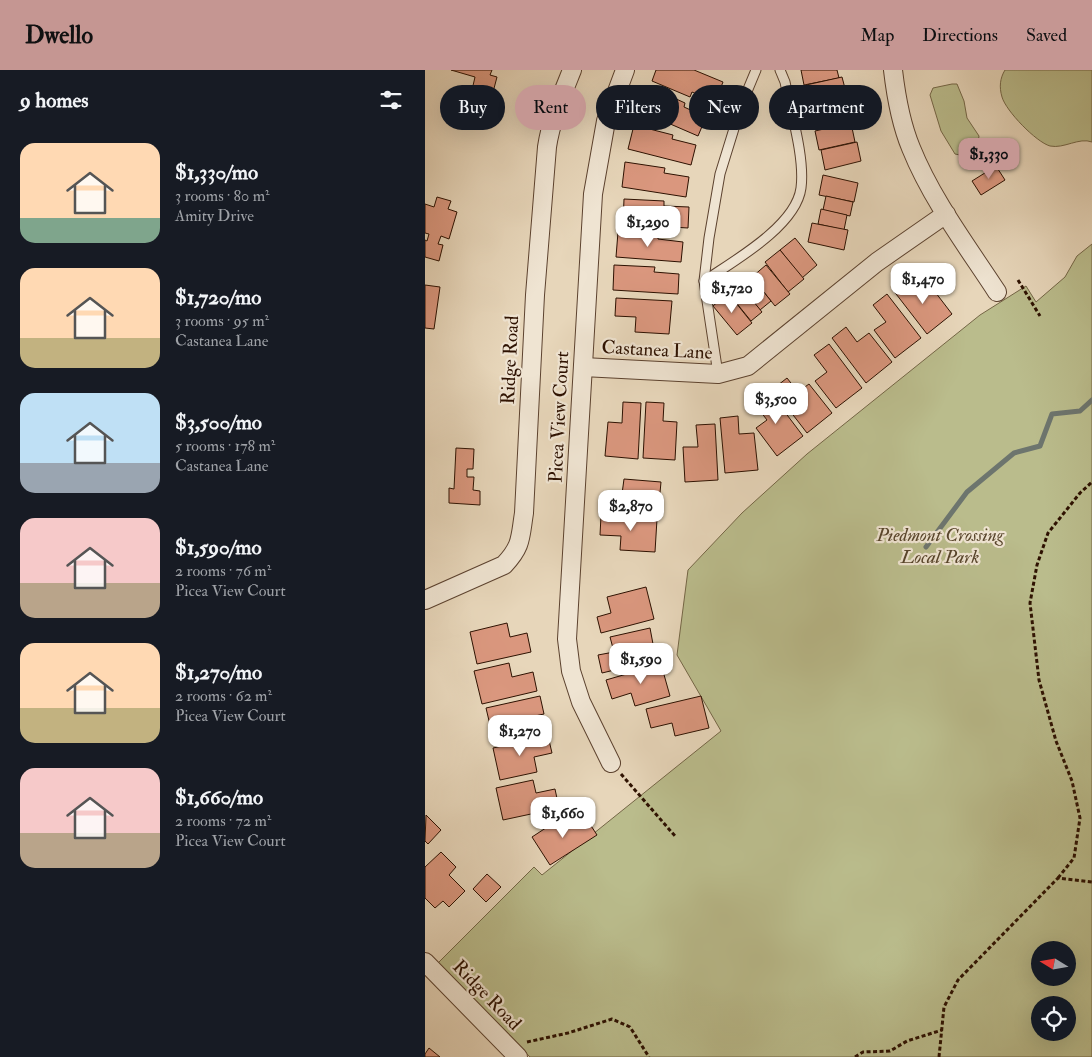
<!DOCTYPE html>
<meta charset="utf-8">
<style>
body{margin:0;font-family:"IM FELL Double Pica",serif;background:#242831;color:#f1f3f6;height:100vh;display:flex;flex-direction:column;font-size:19px;white-space:nowrap}
*{box-sizing:border-box;margin:0}
p{font-size:16px;color:#9ea1a6}
.icon{flex:none;width:28px;height:28px;fill:none;stroke:currentColor;stroke-width:2;stroke-linecap:round;stroke-linejoin:round}
.map{position:relative;flex:1;overflow:hidden}
.sheet{display:flex;flex-direction:column;background:#171b24;width:425px}
.sheet>*{flex:none}
.guide{position:absolute;left:15px;top:15px;width:475px;height:45px;display:flex;gap:10px}
.needle{width:32px;rotate:281deg}
.controls{position:absolute;left:606px;top:871px;display:grid;gap:10px}
.controls a{display:grid;place-items:center;width:45px;height:45px;border-radius:50%;background:#171b24;box-shadow:0 5px 20px #0002;font-size:25px}
.price{position:absolute;translate:-50% -42px;padding:0 11px;border-radius:10px;background:#fff;color:#222;font-size:16px;line-height:32px;filter:drop-shadow(0 1px 2px #0008)}
.price::after{content:'';position:absolute;left:50%;top:30px;width:15px;height:11px;margin-left:-8px;background:inherit;clip-path:polygon(0 0,100% 0,50% 100%)}
.price.current{background:#c59692;color:#111}
ul{padding:0;list-style:none}
li{display:flex;align-items:center;gap:15px;height:125px;padding:0 20px}
li span{display:grid;place-items:center;flex:none;width:140px;height:100px;border-radius:15px;color:#555}
li>.icon{margin-inline-start:auto}
span .icon{width:60px;height:60px;fill:#fffc;stroke-width:1}
li b{font-size:21px}
h2{display:flex;justify-content:space-between;align-items:center;height:60px;padding:0 20px;font-size:21px}
.pill{padding:0 18px;border-radius:22px;background:#171b24;box-shadow:0 5px 20px #0002;font-size:18px;line-height:45px}
.pill.current{background:#c59692;color:#111}
header{display:flex;align-items:center;gap:30px;box-sizing:border-box;height:70px;padding:0 25px;background:#c59692;color:#111}
header strong{font-size:24px}
nav{display:flex;gap:28px;margin-inline-start:auto;font-size:18px}
main{display:flex;flex:1;min-height:0}
.map>svg:first-child{display:block}
.green{fill:#babc8c;stroke:#746646;fill-rule:evenodd}
.lines{fill:none;stroke-linecap:round;stroke-linejoin:round}
.stream{stroke:#6d756e;stroke-width:5}
.building{fill:#da977e;stroke:#2d1101}
.service-casing{stroke:#5c422f;stroke-width:11}
.minor-casing{stroke:#5c422f;stroke-width:20}
.path{stroke:#2d1101;stroke-width:3;stroke-dasharray:4 2.5;stroke-linecap:butt}
.service{stroke:#efe4d2;stroke-width:9}
.minor{stroke:#efe4d2;stroke-width:18}
.labels{text-anchor:middle;dominant-baseline:central;stroke-width:4.5;stroke-linejoin:round;paint-order:stroke}
.street-label{font-size:19px;fill:#2d1101;stroke:#efe4d2}
.park-label{font-size:19px;font-style:italic;fill:#57442b;stroke:#efe4d2}
</style>
<header>
<strong>Dwello</strong>
<nav><a>Map</a><a>Directions</a><a>Saved</a></nav>
</header>
<main>
<section class="sheet">
<h2>9 homes<svg class="icon" aria-label="filters" viewBox="0 0 24 24"><path d="M4 7h16M4 17h16"/><circle cx="9" cy="7" r="2"/><circle cx="15" cy="17" r="2"/></svg></h2>
<ul>
<li><span style="background:linear-gradient(#ffd9b3 75%,#7fa58c 0)"><svg class="icon" aria-label="home" viewBox="0 0 24 24"><path d="M3 11l9-7 9 7M6 9v11h12V9"/></svg></span><div><b>$1,330/mo</b><p>3 rooms · 80 m²</p><p>Amity Drive</p></div></li>
<li><span style="background:linear-gradient(#ffd9b3 70%,#c2b280 0)"><svg class="icon" aria-label="home" viewBox="0 0 24 24"><path d="M3 11l9-7 9 7M6 9v11h12V9"/></svg></span><div><b>$1,720/mo</b><p>3 rooms · 95 m²</p><p>Castanea Lane</p></div></li>
<li><span style="background:linear-gradient(#bfe0f5 70%,#9aa5b1 0)"><svg class="icon" aria-label="home" viewBox="0 0 24 24"><path d="M3 11l9-7 9 7M6 9v11h12V9"/></svg></span><div><b>$3,500/mo</b><p>5 rooms · 178 m²</p><p>Castanea Lane</p></div></li>
<li><span style="background:linear-gradient(#f6c9c9 65%,#b9a48a 0)"><svg class="icon" aria-label="home" viewBox="0 0 24 24"><path d="M3 11l9-7 9 7M6 9v11h12V9"/></svg></span><div><b>$1,590/mo</b><p>2 rooms · 76 m²</p><p>Picea View Court</p></div></li>
<li><span style="background:linear-gradient(#ffd9b3 65%,#c2b280 0)"><svg class="icon" aria-label="home" viewBox="0 0 24 24"><path d="M3 11l9-7 9 7M6 9v11h12V9"/></svg></span><div><b>$1,270/mo</b><p>2 rooms · 62 m²</p><p>Picea View Court</p></div></li>
<li><span style="background:linear-gradient(#f6c9c9 65%,#b9a48a 0)"><svg class="icon" aria-label="home" viewBox="0 0 24 24"><path d="M3 11l9-7 9 7M6 9v11h12V9"/></svg></span><div><b>$1,660/mo</b><p>2 rooms · 72 m²</p><p>Picea View Court</p></div></li>
</ul>
</section>
<div class="map">
<svg width="667" height="987" viewBox="0 0 667 987">
<rect width="100%" height="100%" fill="#e7d6ba"/>
<filter id="stains"><feTurbulence type="fractalNoise" baseFrequency=".004" numOctaves="4"/><feColorMatrix values="0 0 0 0 .2 0 0 0 0 .09 0 0 0 0 .02 0 0 0 .5 -.17"/></filter>
<radialGradient id="worn" r=".72"><stop offset=".6" stop-color="#630" stop-opacity="0"/><stop offset="1" stop-color="#630" stop-opacity=".3"/></radialGradient>
<g class="green">
<path d="M580,0H667V72C654,67 639,79 625,76C611,72 581,41 577,27C574,17 575,8 580,0Z"/>
<path d="M527,14H532L539,31L542,48L554,66L553,73L535,85L530,84L516,61L505,25L508,18Z"/>
<path d="M667,174V987H105L13,893L109,797L117,805L296,661L252,585L263,500L317,443L382,384L555,245L601,216L611,232L640,207L652,186ZM615,880H642V908H615ZM615,935H642V962H615Z"/>
</g>
<g class="lines">
<path class="stream" d="M501,477L542,422L589,383L615,376L627,344L655,341L667,330"/>
</g>
<g class="building">
<path d="M26,0H67L65,5L72,7L67,26L47,20L50,7Z"/>
<path d="M231,0H269L298,12L290,32L267,22L265,27L227,11Z"/>
<path d="M376,0H412L414,8L379,15Z"/>
<path d="M417,7L422,26L385,34L381,15Z"/>
<path d="M223,16L260,33L259,37L281,47L273,66L213,40Z"/>
<path d="M415,27L418,41L391,47L388,33Z"/>
<path d="M421,40L424,53L396,60L393,46Z"/>
<path d="M426,53L430,72L394,80L390,61Z"/>
<path d="M209,55L248,65L247,69L271,75L266,95L203,79Z"/>
<path d="M432,72L436,91L400,100L396,80Z"/>
<path d="M200,92L240,98L239,103L264,107L261,127L197,117Z"/>
<path d="M571,96L580,110L556,125L547,111Z"/>
<path d="M398,105L433,113L429,132L394,125Z"/>
<path d="M401,126L428,132L425,146L398,140Z"/>
<path d="M12,127L26,131L23,139L32,142L24,169L16,166L13,174L18,175L14,191L0,187V170L2,171L4,164L0,163V134L9,137Z"/>
<path d="M199,129L239,131V136L264,137L263,158L198,154Z"/>
<path d="M396,139L422,145L419,160L393,154Z"/>
<path d="M387,153L423,160L419,180L383,172Z"/>
<path d="M193,162L233,165V169L258,172L256,192L191,187Z"/>
<path d="M370,168L392,195L377,208L355,180Z"/>
<path d="M355,180L379,209L363,222L340,192Z"/>
<path d="M189,195L230,197L229,202L254,204L253,224L188,220Z"/>
<path d="M341,195L365,224L350,236L327,207Z"/>
<path d="M482,209L493,223L504,214L527,244L502,264L468,220Z"/>
<path d="M329,210L346,231L335,240L318,219Z"/>
<path d="M0,215L15,217L9,259L0,258Z"/>
<path d="M320,221L337,242L326,251L309,230Z"/>
<path d="M303,223L327,253L312,265L288,236Z"/>
<path d="M462,224L496,268L470,288L449,260L461,252L448,235Z"/>
<path d="M191,228L247,231L244,264L210,262L211,247L190,246Z"/>
<path d="M421,257L432,272L444,263L467,292L441,313L407,268Z"/>
<path d="M404,274L437,318L411,338L390,311L402,302L389,285Z"/>
<path d="M362,308L373,322L384,314L407,343L382,363L348,319Z"/>
<path d="M344,321L378,366L352,386L331,358L342,350L329,333Z"/>
<path d="M198,332L216,333L213,389L180,386L183,352L197,353Z"/>
<path d="M221,332L239,333L238,351L252,352L250,390L218,388Z"/>
<path d="M313,346L314,364L329,363L333,400L300,403L295,348Z"/>
<path d="M290,354L293,410L260,412L258,377H273L271,355Z"/>
<path d="M31,378L49,379L48,399H42V407H49L48,420L55,421V435L24,433V418L29,419Z"/>
<path d="M199,409L236,412L233,444L178,440L179,422L197,424Z"/>
<path d="M176,446L232,449L230,482L195,480L196,466L175,465Z"/>
<path d="M221,517L229,549L176,563L172,547L186,543L182,527Z"/>
<path d="M82,553L85,567L102,563L106,582L52,594L45,562Z"/>
<path d="M225,558L231,590L177,603L173,585L189,582L185,567Z"/>
<path d="M84,593L87,607L108,602L112,621L57,634L49,601Z"/>
<path d="M236,594L245,626L210,636L206,623L187,629L181,610Z"/>
<path d="M115,626L119,644L101,648L104,664L69,672L61,638Z"/>
<path d="M276,626L284,658L250,666L247,653L226,658L221,639Z"/>
<path d="M123,666L127,683L109,687L112,702L75,710L68,678Z"/>
<path d="M108,710L111,723L130,719L134,738L78,750L71,718Z"/>
<path d="M1,745L16,760L3,774L0,771Z"/>
<path d="M136,748L143,759L161,748L172,765L125,795L107,767Z"/>
<path d="M16,782L31,797L24,805L40,821L24,837L18,831L10,838L0,828V797Z"/>
<path d="M62,804L76,817L61,832L48,819Z"/>
<path d="M4,978L15,987H0V984Z"/>
</g>
<g class="lines">
<defs>
<g id="service">
<path d="M279,211C309,191 371,156 376,118C380,88 366,42 360,12L355,0"/>
<path d="M293,304L279,211L284,168L295,104L316,36L331,0"/>
</g>
<g id="minor">
<path d="M468,0C471,26 476,54 486,78C507,130 542,176 572,222"/>
<path d="M158,297L293,304L323,296L452,192L521,144"/>
<path d="M0,530L79,495C97,476 95,468 99,443L110,225L122,77C126,50 137,25 147,0"/>
<path d="M186,693L156,632L146,601L142,569L168,124L181,51L200,0"/>
<path d="M0,892L93,987"/>
</g>
</defs>
<use href="#service" class="service-casing"/>
<use href="#minor" class="minor-casing"/>
<g class="path">
<path d="M593,210L615,246"/>
<path d="M196,704L250,766"/>
<path d="M633,808L649,788L655,748L647,711L631,671L614,610L605,533L612,495L623,463L655,423L667,412"/>
<path d="M102,972L143,963L187,949L205,957L224,987"/>
<path d="M430,987L438,982L465,981L482,971L517,960"/>
<path d="M514,987L519,937L533,910L633,808L667,812"/>
</g>
<use href="#service" class="service"/>
<use href="#minor" class="minor"/>
</g>
<g class="labels">
<g class="street-label">
<text transform="translate(232 280) rotate(3)">Castanea Lane</text>
<text transform="translate(85 290) rotate(-87)">Ridge Road</text>
<text transform="translate(134 347) rotate(-87)">Picea View Court</text>
<text transform="translate(62 925) rotate(46)">Ridge Road</text>
</g>
<g class="park-label">
<text x="515" y="465">Piedmont Crossing<tspan x="515" dy="22">Local Park</tspan></text>
</g>
</g>
<rect width="100%" height="100%" filter="url(#stains)"/>
<rect width="100%" height="100%" fill="url(#worn)"/>
</svg>
<div class="controls">
<a><svg class="needle" viewBox="-14 -14 28 28"><path d="M0-13l5 13h-10z" fill="#e53935"/><path d="M0 13l5-13h-10z" fill="#9ea1a6"/></svg></a>
<a><svg class="icon" aria-label="locate" viewBox="0 0 24 24"><circle cx="12" cy="12" r="6"/><path d="M12 2v4M12 18v4M2 12h4M18 12h4"/></svg></a>
</div>
<b class="price current" style="left:564px;top:110px">$1,330</b>
<b class="price" style="left:223px;top:178px">$1,290</b>
<b class="price" style="left:498px;top:235px">$1,470</b>
<b class="price" style="left:307px;top:244px">$1,720</b>
<b class="price" style="left:351px;top:355px">$3,500</b>
<b class="price" style="left:206px;top:462px">$2,870</b>
<b class="price" style="left:216px;top:615px">$1,590</b>
<b class="price" style="left:95px;top:687px">$1,270</b>
<b class="price" style="left:138px;top:769px">$1,660</b>
<div class="guide">
<a class="pill">Buy</a>
<a class="pill current">Rent</a>
<a class="pill">Filters</a>
<a class="pill">New</a>
<a class="pill">Apartment</a>
</div>
</div>
</main>
